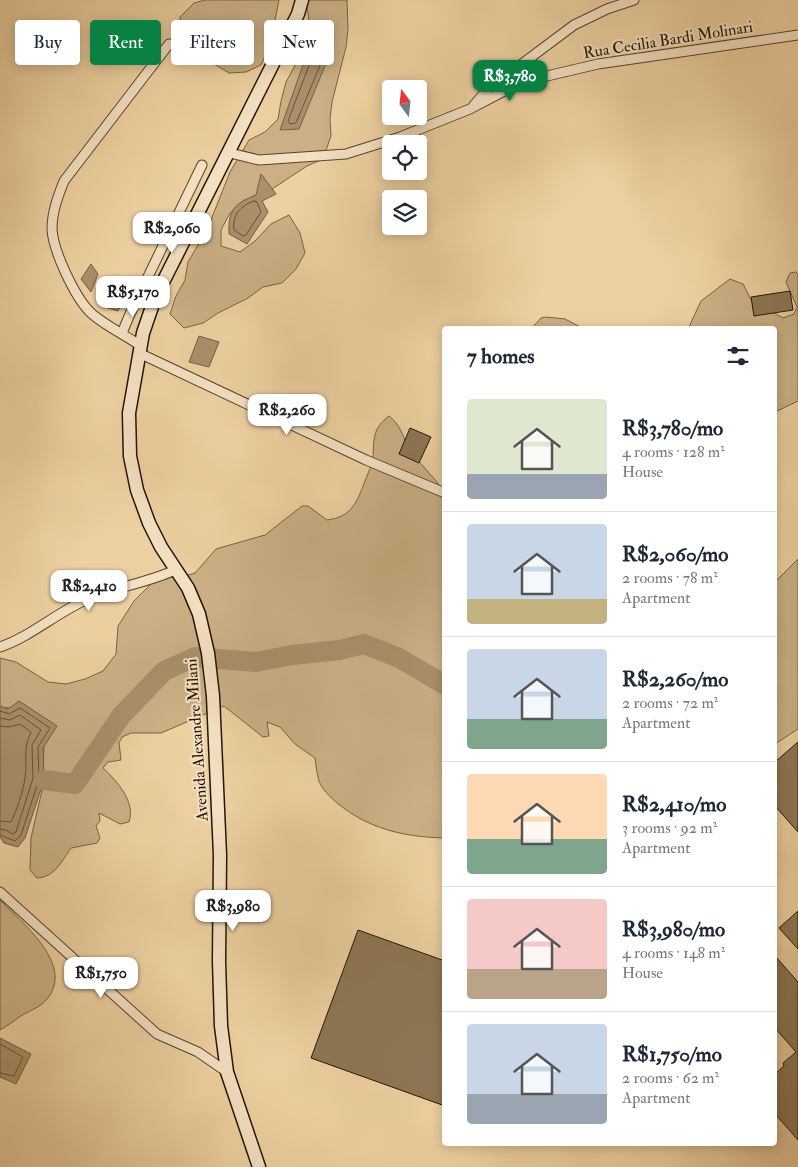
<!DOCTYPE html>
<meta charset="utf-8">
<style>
body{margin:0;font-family:"IM FELL Double Pica",serif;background:#f6f6f7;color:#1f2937;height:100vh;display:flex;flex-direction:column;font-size:19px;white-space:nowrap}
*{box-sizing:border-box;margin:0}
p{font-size:16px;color:#747a83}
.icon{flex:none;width:28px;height:28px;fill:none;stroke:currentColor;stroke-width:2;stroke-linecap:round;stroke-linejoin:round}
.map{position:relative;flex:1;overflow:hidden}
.panel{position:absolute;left:442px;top:326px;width:335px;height:820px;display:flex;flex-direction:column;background:#fff;border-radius:5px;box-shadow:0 2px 12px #0003}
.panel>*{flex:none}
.top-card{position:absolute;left:15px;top:20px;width:352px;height:45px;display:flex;gap:10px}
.needle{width:32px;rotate:345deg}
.buttons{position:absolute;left:382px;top:80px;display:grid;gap:10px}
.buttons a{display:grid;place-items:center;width:45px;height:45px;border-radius:5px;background:#fff;box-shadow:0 2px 12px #0003;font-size:25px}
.price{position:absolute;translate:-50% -42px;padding:0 11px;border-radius:10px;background:#fff;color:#222;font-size:16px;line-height:32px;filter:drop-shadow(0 1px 2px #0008)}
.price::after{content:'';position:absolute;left:50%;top:30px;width:15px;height:11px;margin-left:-8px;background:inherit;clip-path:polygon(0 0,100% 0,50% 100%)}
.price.current{background:#0b8043;color:#fff}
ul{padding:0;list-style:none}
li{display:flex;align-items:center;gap:15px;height:125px;padding:0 25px}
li+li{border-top:1px solid #e0e1e3}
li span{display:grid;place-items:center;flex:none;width:140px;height:100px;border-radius:5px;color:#555}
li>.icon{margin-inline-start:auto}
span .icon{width:60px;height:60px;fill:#fffc;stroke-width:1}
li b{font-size:21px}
h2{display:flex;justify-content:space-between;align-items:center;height:60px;padding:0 25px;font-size:21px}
.chip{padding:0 18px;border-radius:5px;background:#fff;box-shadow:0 2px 12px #0003;font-size:18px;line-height:45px}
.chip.current{background:#0b8043;color:#fff}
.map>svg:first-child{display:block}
.green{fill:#cbb086;stroke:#786244}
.water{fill:#a9906b;stroke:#745f41}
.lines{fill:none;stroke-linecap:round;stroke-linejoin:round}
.shore{stroke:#665237;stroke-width:1}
.river{stroke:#a9906b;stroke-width:20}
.building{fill:#8d7655;stroke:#241503}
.street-casing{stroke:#56442a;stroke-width:11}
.secondary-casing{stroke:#241503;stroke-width:15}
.street{stroke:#f3e0c2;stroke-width:9}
.secondary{stroke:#f3e0c2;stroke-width:12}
.labels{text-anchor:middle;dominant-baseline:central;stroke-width:4;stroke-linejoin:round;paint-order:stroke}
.street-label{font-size:16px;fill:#241503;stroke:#f3e0c2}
</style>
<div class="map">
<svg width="798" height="1167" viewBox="0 0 798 1167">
<rect width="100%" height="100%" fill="#edd0a1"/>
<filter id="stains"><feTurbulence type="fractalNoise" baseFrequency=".004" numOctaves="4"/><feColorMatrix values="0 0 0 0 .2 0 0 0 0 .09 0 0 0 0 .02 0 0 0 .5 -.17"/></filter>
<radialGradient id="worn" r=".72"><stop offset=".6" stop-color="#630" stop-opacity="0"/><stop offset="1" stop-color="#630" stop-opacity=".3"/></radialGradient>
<g class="green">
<path d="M205,0H279L270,45L261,65L246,72L229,73L209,61L201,46L181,34L180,17L194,3Z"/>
<path d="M306,0H347L348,29L346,47L332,102L330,119L331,136L323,159L307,166L263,195L244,200L230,213L221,230V246L240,252L255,241L271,224L289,215L300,233L305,253L296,269L282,283L263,287L248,298L218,313L203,323L184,328L170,314L176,296L185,280L188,262L207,230L230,172L249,140L265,132L278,119L281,101L286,82L305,47L310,28Z"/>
<path d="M796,272L798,274V401L775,412V329H688L701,301L730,279L743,284L756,309L771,311L783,318L794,314L797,307L786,282L790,273Z"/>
<path d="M546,317L565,319L584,329H531L541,318Z"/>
<path d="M389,416C400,424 402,435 408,446C418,464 435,476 445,494V838C404,837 368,829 336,802C330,797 322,789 319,781C317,774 316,766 315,758L295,744L280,727L267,722L269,736L263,737L224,706L161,733H131L122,737L119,743L121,760L108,762L103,768C117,781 136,802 129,822L120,824L99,813L100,821L96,826L100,838L97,843L71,848C61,862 55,877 37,878L30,870L31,838L43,786L44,737L9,708L0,707V658L16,662L48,682L66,684L85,679L103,671L116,654L118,626L134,601L153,582L167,576H185L195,573L216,549L265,535L302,506H308L327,520C352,517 357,502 365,481C368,473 372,465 373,458C374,439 372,429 389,416Z"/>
<path d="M798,559V729L775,744V582Z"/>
<path d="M0,900C21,922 71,961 50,995C43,1007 30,1010 19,1017C13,1022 7,1026 0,1030Z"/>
</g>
<g class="water">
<path d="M319,42L334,44L299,129L280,130L303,65Z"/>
<path d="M261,174L276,194L262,201L268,212L247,244L229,234C228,210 234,204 256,195Z"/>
<path d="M91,264L98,274L91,292L81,279Z"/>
<path d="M104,279L128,290L118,311L101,306L98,294Z"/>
<path d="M199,336L219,342L209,367L189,362Z"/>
<path d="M19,701L57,726L43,748L44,780L25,838L18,847L4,843L0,837V706L8,709Z"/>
<path d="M0,1038L31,1054L16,1084L0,1077Z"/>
</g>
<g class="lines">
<g class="shore">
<path d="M325,48L326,51L296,123L290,124L288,121L308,68L320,49Z"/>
<path d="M254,201L257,202L261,212L246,235L243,236L234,230C232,215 240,206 254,201Z"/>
<circle cx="112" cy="296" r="8"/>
<path d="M0,711L9,714L20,708L50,728L38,747L39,779L21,835L15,841L0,835"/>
<path d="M0,718L10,720L20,715L41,730L32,745L33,778L16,832L12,834L6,830L0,829"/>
<path d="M0,726L9,727L20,724L31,732C22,750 28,759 25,778C23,792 17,809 11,822L0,821"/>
<path d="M0,1044L23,1057L14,1076L0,1073"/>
</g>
<path class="river" d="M44,780L75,784L121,716L164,671L195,657L256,662L292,655L340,650L364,644L399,658L445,685"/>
</g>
<g class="building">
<path d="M790,291L793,310L754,316L751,297Z"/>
<path d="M410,428L431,437L419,463L399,454Z"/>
<path d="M798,742V832L775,806V762Z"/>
<path d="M798,911V949L779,928Z"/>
<path d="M358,930L445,961V1106L311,1058Z"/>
<path d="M775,956L798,982V1140L775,1114V1074L784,1066L783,1063L796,1052L775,1028Z"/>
</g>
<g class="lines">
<defs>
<g id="street">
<path d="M474,105L487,90L574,25L607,9L634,0"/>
<path d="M230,153L259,160L346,154L400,137L470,109L508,89L547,76L598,64L798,35"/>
<path d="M122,333L130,314L202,165"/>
<path d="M141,346C127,336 102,324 90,312C75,297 53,251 52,229C52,212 58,196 64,181L169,44"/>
<path d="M141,354L366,460L445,493"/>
<path d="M0,647C32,636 57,612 88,599C116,587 147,583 175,570"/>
<path d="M0,892L157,1034L198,1052L227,1072"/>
</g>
<path id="secondary" d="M259,1167L227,1072L221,1026L219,961L220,855L213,696L208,653L199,614L188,588L161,547L149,523L137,490L130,456L129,413L143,333L155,298L298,14L302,0"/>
</defs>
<use href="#street" class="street-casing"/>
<use href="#secondary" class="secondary-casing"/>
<use href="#street" class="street"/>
<use href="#secondary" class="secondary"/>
</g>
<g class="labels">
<g class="street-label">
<text transform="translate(668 40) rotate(-9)">Rua Cecilia Bardi Molinari</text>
<text transform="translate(197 740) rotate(-94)">Avenida Alexandre Milani</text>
</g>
</g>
<rect width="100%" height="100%" filter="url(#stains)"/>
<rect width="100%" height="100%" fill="url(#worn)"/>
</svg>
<div class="buttons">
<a><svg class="needle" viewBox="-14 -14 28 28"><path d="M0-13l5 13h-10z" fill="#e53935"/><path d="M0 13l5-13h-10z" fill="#747a83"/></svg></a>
<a><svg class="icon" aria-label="locate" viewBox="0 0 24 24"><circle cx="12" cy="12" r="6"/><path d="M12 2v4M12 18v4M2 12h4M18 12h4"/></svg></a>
<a><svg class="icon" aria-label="layers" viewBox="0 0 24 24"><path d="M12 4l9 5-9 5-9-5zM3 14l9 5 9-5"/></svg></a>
</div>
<b class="price current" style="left:510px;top:102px">R$3,780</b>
<b class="price" style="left:172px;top:254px">R$2,060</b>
<b class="price" style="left:133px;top:318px">R$5,170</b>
<b class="price" style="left:287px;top:436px">R$2,260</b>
<b class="price" style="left:89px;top:612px">R$2,410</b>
<b class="price" style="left:233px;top:932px">R$3,980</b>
<b class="price" style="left:101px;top:999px">R$1,750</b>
<div class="top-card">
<a class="chip">Buy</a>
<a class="chip current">Rent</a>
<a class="chip">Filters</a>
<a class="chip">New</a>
</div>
<section class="panel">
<h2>7 homes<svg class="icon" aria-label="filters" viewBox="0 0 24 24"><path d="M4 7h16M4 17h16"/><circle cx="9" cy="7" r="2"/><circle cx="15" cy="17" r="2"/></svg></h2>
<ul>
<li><span style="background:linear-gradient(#dfe7d0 75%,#9aa5b1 0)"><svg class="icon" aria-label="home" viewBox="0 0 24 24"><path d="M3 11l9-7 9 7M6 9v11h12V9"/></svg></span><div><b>R$3,780/mo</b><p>4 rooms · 128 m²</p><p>House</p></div></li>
<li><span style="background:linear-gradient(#c9d6e8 75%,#c2b280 0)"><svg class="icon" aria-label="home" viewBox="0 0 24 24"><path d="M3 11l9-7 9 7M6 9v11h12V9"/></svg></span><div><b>R$2,060/mo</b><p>2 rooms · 78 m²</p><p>Apartment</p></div></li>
<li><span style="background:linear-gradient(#c9d6e8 70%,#7fa58c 0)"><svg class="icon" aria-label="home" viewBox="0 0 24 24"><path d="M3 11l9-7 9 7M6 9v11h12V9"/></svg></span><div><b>R$2,260/mo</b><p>2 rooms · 72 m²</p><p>Apartment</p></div></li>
<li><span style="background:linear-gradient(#ffd9b3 65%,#7fa58c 0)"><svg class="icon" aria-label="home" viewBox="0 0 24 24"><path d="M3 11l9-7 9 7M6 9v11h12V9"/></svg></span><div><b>R$2,410/mo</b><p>3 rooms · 92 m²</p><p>Apartment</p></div></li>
<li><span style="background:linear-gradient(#f6c9c9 70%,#b9a48a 0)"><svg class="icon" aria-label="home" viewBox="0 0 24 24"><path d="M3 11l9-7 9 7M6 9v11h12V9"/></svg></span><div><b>R$3,980/mo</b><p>4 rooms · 148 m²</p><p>House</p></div></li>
<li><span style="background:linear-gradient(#c9d6e8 70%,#9aa5b1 0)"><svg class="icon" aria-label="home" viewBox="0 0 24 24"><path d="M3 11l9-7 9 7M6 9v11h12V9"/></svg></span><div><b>R$1,750/mo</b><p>2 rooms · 62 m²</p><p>Apartment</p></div></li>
</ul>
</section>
</div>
